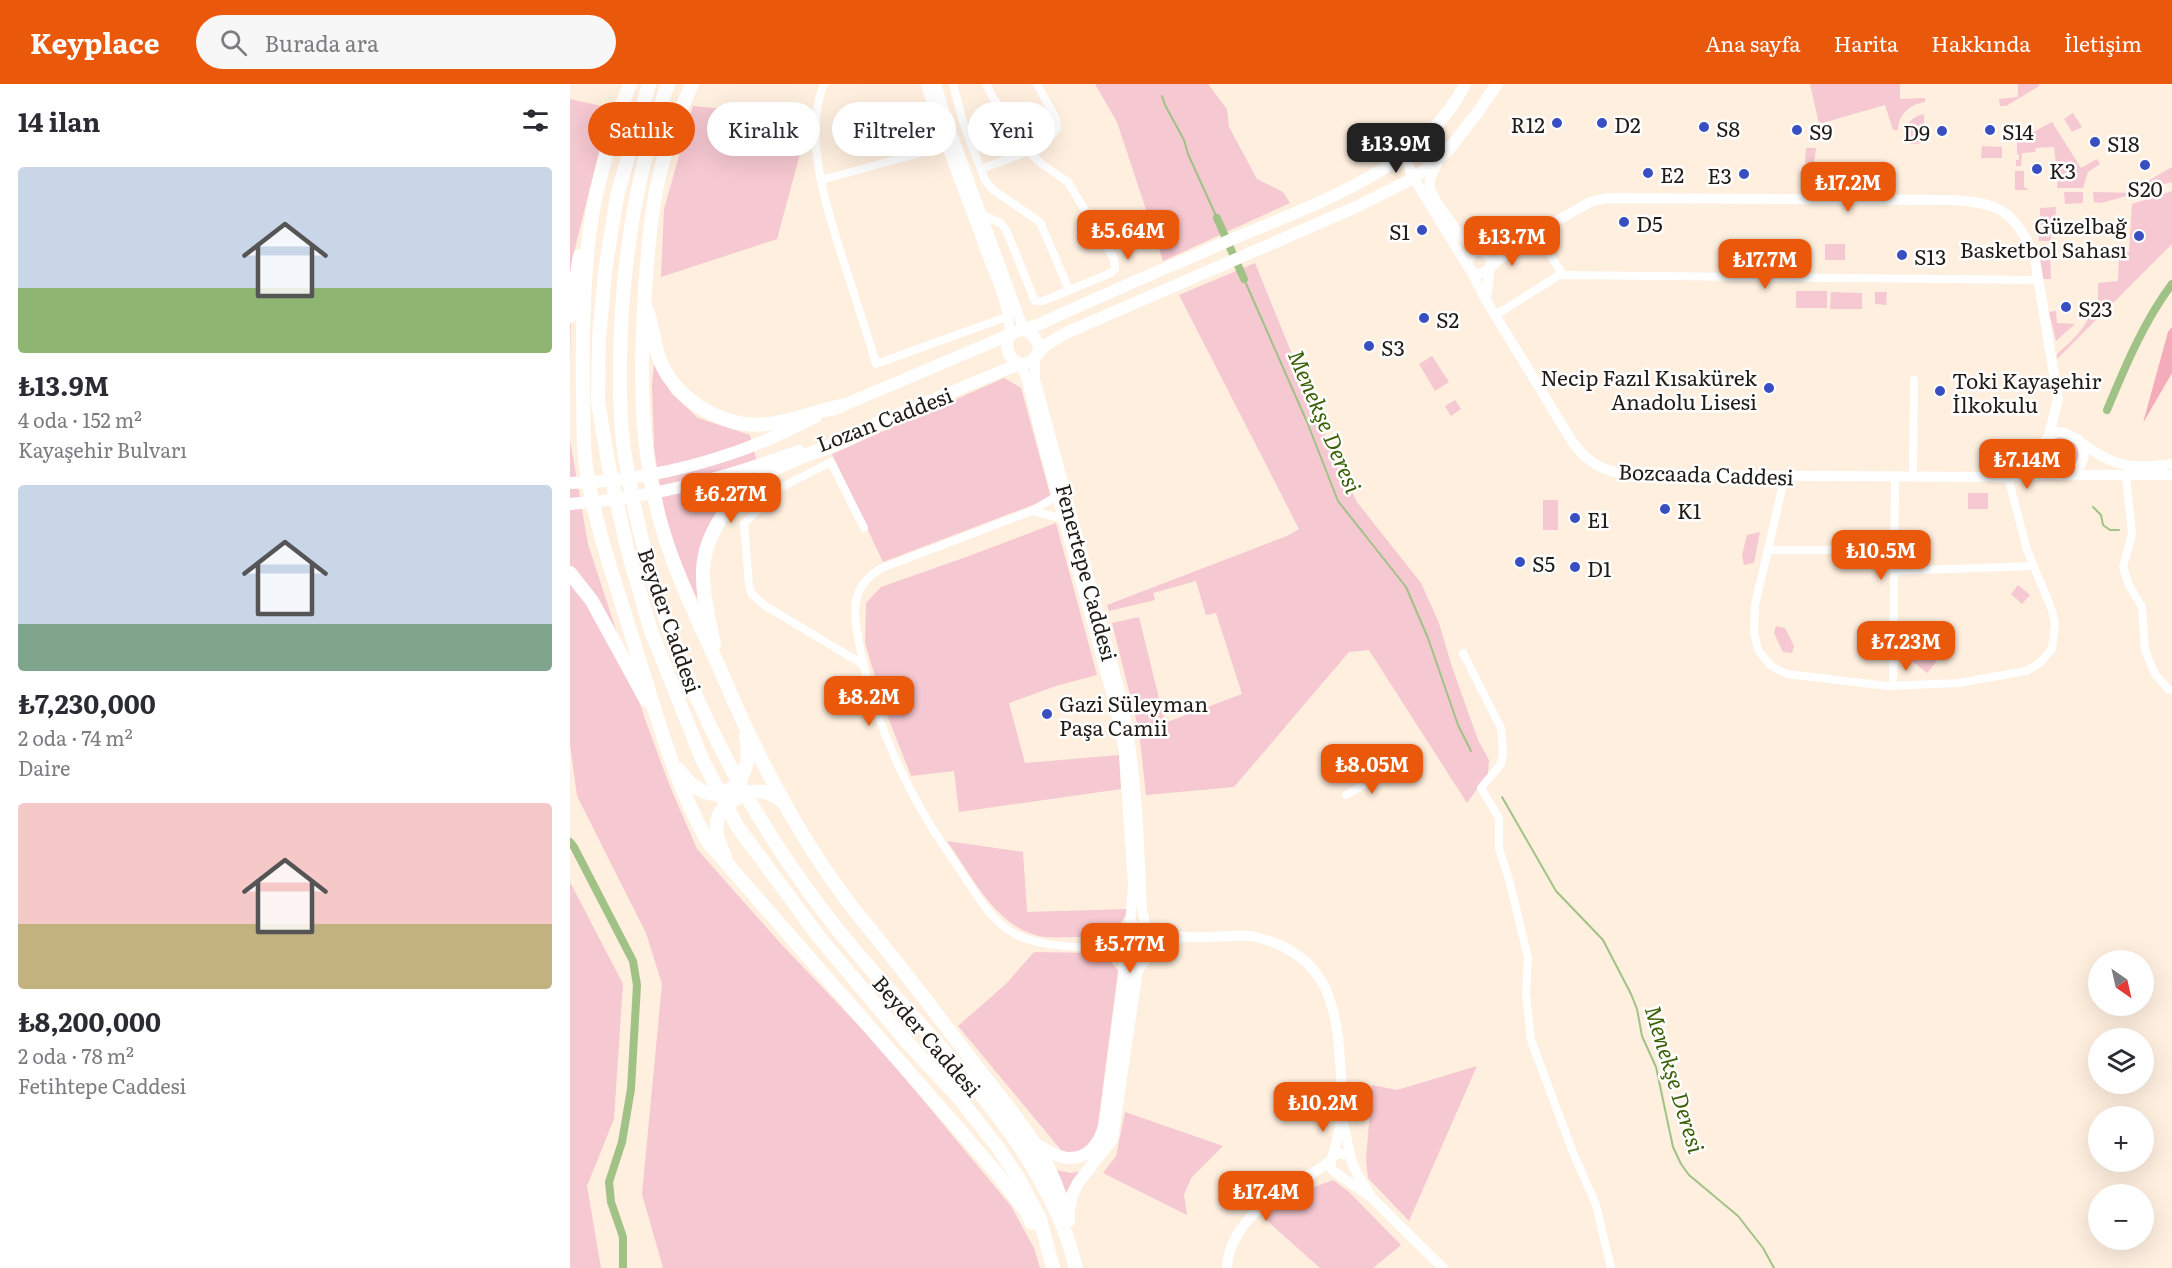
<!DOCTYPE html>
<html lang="tr">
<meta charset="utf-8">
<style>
body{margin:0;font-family:Literata,serif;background:#f7f7f7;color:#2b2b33;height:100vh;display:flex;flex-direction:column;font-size:22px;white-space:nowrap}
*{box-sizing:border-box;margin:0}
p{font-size:20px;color:#7c7c81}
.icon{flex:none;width:33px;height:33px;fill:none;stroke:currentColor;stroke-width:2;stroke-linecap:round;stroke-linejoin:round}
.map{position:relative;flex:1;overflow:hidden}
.side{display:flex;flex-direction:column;background:#fff;width:570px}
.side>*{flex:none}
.banner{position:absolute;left:18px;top:18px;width:570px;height:54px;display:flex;gap:12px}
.needle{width:39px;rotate:146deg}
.fabs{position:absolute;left:1518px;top:866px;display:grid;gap:12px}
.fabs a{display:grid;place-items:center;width:66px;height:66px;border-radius:50%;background:#fff;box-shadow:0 6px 24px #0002;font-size:30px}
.price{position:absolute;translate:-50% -51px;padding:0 14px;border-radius:12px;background:#ea580c;color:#fff;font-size:20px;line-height:39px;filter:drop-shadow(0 2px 3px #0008)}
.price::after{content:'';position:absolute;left:50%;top:36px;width:18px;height:14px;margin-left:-9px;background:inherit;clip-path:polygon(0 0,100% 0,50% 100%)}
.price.selected{background:#222;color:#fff}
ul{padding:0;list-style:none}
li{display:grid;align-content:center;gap:12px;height:318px;padding:0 18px}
li span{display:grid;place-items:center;height:186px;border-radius:6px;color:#555}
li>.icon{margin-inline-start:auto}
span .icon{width:108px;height:108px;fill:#fffc;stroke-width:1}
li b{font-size:26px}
h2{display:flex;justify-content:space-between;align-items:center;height:72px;padding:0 18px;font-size:26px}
.chip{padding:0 21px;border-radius:27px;background:#fff;box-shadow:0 6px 24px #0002;font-size:21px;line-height:54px}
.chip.selected{background:#ea580c;color:#fff}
header{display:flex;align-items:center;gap:36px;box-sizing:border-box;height:84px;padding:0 30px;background:#ea580c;color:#fff}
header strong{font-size:28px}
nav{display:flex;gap:33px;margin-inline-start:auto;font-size:21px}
.search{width:420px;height:54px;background:#f7f7f7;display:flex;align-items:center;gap:15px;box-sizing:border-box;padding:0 21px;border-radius:33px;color:#7c7c81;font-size:22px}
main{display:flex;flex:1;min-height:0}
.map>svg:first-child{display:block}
.green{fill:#f6c8d1}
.forest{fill:#f4abba}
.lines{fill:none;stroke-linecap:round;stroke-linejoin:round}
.stream{stroke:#a1c286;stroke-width:2}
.canal{stroke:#a1c286;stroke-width:8}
.minor{stroke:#fff;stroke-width:8}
.tertiary{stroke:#fff;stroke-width:10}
.secondary{stroke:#fff;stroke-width:10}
.primary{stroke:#fff;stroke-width:12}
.trunk{stroke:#fff;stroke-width:14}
.poi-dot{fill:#394ec1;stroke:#fff;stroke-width:2}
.labels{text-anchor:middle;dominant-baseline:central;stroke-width:5;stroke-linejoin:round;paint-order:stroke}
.poi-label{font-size:21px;fill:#211c16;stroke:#fff;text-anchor:start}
.street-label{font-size:21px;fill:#211c16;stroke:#fff}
.water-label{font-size:22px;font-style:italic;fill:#3b6108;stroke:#fff}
</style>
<header>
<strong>Keyplace</strong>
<div class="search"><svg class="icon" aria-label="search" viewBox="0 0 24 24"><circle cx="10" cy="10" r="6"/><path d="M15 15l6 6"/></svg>Burada ara</div>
<nav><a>Ana sayfa</a><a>Harita</a><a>Hakkında</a><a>İletişim</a></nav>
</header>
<main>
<section class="side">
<h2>14 ilan<svg class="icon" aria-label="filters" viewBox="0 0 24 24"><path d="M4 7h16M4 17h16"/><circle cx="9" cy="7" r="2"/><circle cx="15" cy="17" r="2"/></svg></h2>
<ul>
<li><span style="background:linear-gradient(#c9d6e8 65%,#8fb573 0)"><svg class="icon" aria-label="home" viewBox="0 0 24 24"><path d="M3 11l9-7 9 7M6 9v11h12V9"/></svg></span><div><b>₺13.9M</b><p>4 oda · 152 m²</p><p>Kayaşehir Bulvarı</p></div></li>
<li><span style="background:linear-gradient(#c9d6e8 75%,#7fa58c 0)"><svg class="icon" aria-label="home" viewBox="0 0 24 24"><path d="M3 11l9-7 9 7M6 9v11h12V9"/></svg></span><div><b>₺7,230,000</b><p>2 oda · 74 m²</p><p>Daire</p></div></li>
<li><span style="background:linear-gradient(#f6c9c9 65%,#c2b280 0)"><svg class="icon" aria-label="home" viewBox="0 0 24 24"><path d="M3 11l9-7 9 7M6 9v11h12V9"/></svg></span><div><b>₺8,200,000</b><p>2 oda · 78 m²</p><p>Fetihtepe Caddesi</p></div></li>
</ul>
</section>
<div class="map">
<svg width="1602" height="1184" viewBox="0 0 1602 1184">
<rect width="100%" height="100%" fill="#feefdf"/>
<g class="green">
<path d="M525,0H638L657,25L659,43L687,95L713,108L720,119L593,177L547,38Z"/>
<path d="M1240,0H1330V15L1355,14V18C1340,20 1328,31 1328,46H1323L1315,21L1249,40Z"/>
<path d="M1448,0H1469V2L1436,22H1430L1429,15L1448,13Z"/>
<path d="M0,15L40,24L2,176L0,279Z"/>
<path d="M123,22L240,33L207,155L91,193L94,125Z"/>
<path d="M1503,29L1512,43L1502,48L1494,35Z"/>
<path d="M1354,30V59L1341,60C1331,47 1338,33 1354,30Z"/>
<path d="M1482,38L1511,84L1527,75L1530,80L1518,88L1513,104H1487L1489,81L1486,80L1484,63L1466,64L1465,68L1452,69L1451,82H1446V76H1449V71L1447,70V58H1452V54Z"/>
<path d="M1412,62L1432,63V74H1411Z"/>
<path d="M1236,64H1246L1244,79H1235Z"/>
<path d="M1602,83V98L1583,103L1564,105Z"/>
<path d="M1445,87H1454V103L1459,106H1445Z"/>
<path d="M1602,107V160L1487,275V270C1502,257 1520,241 1523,220H1528V199L1548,197L1549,169L1559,168L1562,120Z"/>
<path d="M1494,108H1513V119L1495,120Z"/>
<path d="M1523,108L1567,109L1531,119L1524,118Z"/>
<path d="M1486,123L1485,141H1470V124Z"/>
<rect x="1469" y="144" width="12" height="13"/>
<rect x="1255" y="160" width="20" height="16"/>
<path d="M1467,163L1480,164L1481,195H1473Z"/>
<path d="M685,179L757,356L787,418L851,499L869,539L882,583L908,656L919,676L918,690L897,719L799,566L779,568L664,703L576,711L569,647L542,539L569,533L595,639L672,610L646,529L636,531L626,497L583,509L585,516L539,527L537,521L717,452L729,445L609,211Z"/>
<rect x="1226" y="207" width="31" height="17"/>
<path d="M1261,208L1292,209V225H1260Z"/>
<path d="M1305,208H1317L1316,221L1305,220Z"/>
<path d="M1486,227L1487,239L1505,240L1486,257L1479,228Z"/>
<path d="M862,272L879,298L865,307L849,280Z"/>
<path d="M84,279L102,310L128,334L180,351L190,390L170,405L127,482V515L107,469L94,427L84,364L82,301Z"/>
<path d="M434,294L451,304L481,414L313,478L262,370Z"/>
<path d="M885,316L891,325L881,332L875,322Z"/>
<circle cx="1492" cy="370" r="17"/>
<path d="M0,356L18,460L76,638L99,700L127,765L212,861L310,964L441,1122L464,1164L470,1184H93L72,1110L92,900L76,849L7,712L0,660Z"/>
<rect x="1398" y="409" width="20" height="16"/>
<rect x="973" y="416" width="15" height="30"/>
<path d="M486,439L527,591L486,602L439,619L455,679L549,671L551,705L389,728L384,687L341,692L314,623L295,559L296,519L311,503L399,472Z"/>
<path d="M1190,448L1184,479L1174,481L1172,471L1177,451Z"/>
<path d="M1448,501L1460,511L1452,520L1441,510Z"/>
<path d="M1206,542L1215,544L1224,562L1222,569L1213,568L1204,549Z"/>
<path d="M1347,562L1367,577L1357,589L1338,574Z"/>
<path d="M377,757L453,768L457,828L559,825C548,848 536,853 511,853C499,853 486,854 474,853C427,846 402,792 377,757Z"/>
<path d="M0,798L53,900L44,1035L17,1102L31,1184H0Z"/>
<path d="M464,868L525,869L540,876L548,887L527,1048L523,1059L503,1070L491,1066L388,942L436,900Z"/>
<path d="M907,982L839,1137L798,1094L796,1076L802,1001L827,1006Z"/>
<path d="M555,1028L653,1062L621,1094L614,1111L617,1131L533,1089L546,1072Z"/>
<path d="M486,1086L501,1089L513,1087L496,1114Z"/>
<path d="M763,1096L779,1108L831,1161L803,1184H750L695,1135L708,1117Z"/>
</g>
<path class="forest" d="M1602,243V289L1573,339L1598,248Z"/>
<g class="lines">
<g class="stream">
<path d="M592,12L595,21L614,56L618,70L647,134"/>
<path d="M674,195L737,338L768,417L836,503L858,554L888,641L901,667"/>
<path d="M1523,423L1531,431L1533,441L1540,446H1549"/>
<path d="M932,713L986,807L1033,856L1061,910L1067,925L1072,952L1086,983L1103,1063L1111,1080L1119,1091L1168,1132L1193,1164L1204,1184"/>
</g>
<g class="canal">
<path d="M647,134L674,195"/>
<path d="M1537,326C1555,283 1574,237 1602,200"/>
<path d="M0,758L4,763L63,877L67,901L61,1005L52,1058L39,1098L41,1118L53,1153V1184"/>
</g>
<g class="minor">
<path d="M254,0C231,54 260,135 277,188C287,219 297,249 306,280L439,232"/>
<path d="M383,0L393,38L415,96L423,106L470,138L499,206"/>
<path d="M411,85L454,69L483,50L487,45L486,35L467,0"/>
<path d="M251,96L376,62"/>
<path d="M412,131L431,139L437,148L465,217H473L541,189L545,185L544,175L498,98L473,81L462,71L422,12L416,0"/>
<path d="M966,149L993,191"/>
<path d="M926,231L989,191L1469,196"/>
<path d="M1215,392L1185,521L1184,548L1188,566L1201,582L1217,590L1318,602L1388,599L1456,587L1470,579L1482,565L1485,540L1482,526L1457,466L1438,393"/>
<path d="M1556,392L1562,450L1553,483L1559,501L1572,523L1575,566L1585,590L1598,605L1602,606"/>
<path d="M1343,393L1344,296"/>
<path d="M487,412L462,427L312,484C302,490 292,498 288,510C282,526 287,547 290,564C302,625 326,684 358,737C367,753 378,768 388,783C404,806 418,834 443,849C471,865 518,862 550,867"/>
<path d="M462,427L494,435"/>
<path d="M294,444L261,378L208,405L174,440L179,502L182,510L194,521L294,581"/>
<path d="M1198,466H1325"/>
<path d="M1324,487L1464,482"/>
<path d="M893,569L931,644L933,668L931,680L911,704L929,734V764L940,799L958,874L956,910L961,956L1002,1066L1026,1121L1041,1184"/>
<path d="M1323,602L1325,393"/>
<path d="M776,711L816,688"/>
<path d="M527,863L541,858L552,849"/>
</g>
<g class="tertiary">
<path d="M356,0C373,57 396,112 416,168C426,195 440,223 440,251"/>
<path d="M366,0L377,36L454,246"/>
<path d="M841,65L838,78L841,90L900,186L907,190L915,188L945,162L966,149L1020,118L1037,114L1378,116C1427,117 1447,127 1465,175L1488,315L1478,355"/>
<path d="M868,78C864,86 858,95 860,105C863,114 890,153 898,159C906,166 915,166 921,175L916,215"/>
<path d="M909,166L902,169L897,179L916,216L1003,359C1020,380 1030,385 1056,391L1438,393L1485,390"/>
<path d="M1508,355C1528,384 1487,406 1473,379C1471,374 1471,367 1473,361C1486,334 1508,357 1522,366C1532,373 1544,379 1556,381C1571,384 1587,382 1602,380"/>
<path d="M1434,391L1450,383L1471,367"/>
<path d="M1500,391H1602"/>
<path d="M581,850C601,853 620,854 640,853C654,853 672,850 686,853C753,869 767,916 770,977C771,995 773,1014 772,1032C770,1045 766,1059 763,1072"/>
<path d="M581,867L607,856"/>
<path d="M772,1035L781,1074"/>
</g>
<g class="secondary">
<path d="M465,274V295L552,615C567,684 569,755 572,826L577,846"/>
<path d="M450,280L456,293L473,361L543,616L554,668L563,800L560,842"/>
<circle cx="566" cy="859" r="17"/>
<path d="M802,1114L787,1090L779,1071L769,1069L763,1072L760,1079L762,1086L802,1114L873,1184"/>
<path d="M657,1184C658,1148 692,1118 721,1101C735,1093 749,1087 761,1076"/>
</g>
<g class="primary">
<path d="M440,251C434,264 438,274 450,280"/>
<path d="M466,271L476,261L496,249L786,123L844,94L861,82L879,65L908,28L927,0"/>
<path d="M262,326L446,248L470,240C532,211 595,185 658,157C739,122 853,86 895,0"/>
<path d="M305,340L439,284C446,282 456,281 462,276C475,267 467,250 454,246"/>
<path d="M0,399C64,398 133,382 192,358C210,351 228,341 246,333"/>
<path d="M0,420C83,414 151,395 229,367"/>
<path d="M466,1060C474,1064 483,1071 492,1073C517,1079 531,1058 535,1038L555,886L554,871"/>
<path d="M499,1137V1126L502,1111L508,1099L542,1055L567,886L577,872"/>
</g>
<g class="trunk">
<path d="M60,0C43,43 24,107 19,153C13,204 12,256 13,307C14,334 12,362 17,389C27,451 50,512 68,572C88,636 105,700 138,758L426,1088L456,1127L462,1139"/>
<path d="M79,0L47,112L35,188L29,254L28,318L38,378L57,464L81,547L132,675L167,742L249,853L337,958L390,1015L429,1065L449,1095L470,1135L483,1184"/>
<path d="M98,0C65,90 51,184 50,280C50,311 50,342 55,372C83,556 172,736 293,876C370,966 478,1065 506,1184"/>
<path d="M122,0C111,25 101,51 93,77C81,119 78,165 75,208C70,289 69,361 91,440C106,493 131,542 153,592C189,677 232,761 290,833C329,880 366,929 403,978C439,1026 484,1072 495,1133"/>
<path d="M77,226C83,243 84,262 91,279C99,297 114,313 130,323C183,356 216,335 270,322"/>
<path d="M0,232L10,172"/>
<path d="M0,489L22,517L76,616"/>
<path d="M144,561C140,537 132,512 133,488C134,447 165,408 199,388C223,374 251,367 276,356C288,350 301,343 313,337"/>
<path d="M109,686C143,735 187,701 176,652"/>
<path d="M155,772C149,759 143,745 149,731C152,725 157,721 162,717C180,705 196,703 213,718"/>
</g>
</g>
<g class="poi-dot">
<circle cx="987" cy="39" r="6"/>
<circle cx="1032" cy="39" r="6"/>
<circle cx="1134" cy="43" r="6"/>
<circle cx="1227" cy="46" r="6"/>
<circle cx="1420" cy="46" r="6"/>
<circle cx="1372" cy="47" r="6"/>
<circle cx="1525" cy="58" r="6"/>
<circle cx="1575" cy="81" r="6"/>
<circle cx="1467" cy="85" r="6"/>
<circle cx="1078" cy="89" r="6"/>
<circle cx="1174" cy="90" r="6"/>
<circle cx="1054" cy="138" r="6"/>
<circle cx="852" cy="146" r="6"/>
<circle cx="1569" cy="152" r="6"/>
<circle cx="1332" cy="171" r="6"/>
<circle cx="1496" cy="223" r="6"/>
<circle cx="854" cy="234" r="6"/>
<circle cx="799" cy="262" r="6"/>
<circle cx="1199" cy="304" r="6"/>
<circle cx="1370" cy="307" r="6"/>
<circle cx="1095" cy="425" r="6"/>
<circle cx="1005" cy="434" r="6"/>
<circle cx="950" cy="478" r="6"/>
<circle cx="1005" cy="483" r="6"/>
<circle cx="477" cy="630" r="6"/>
</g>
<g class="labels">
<g class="poi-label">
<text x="975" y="39" text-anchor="end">R12</text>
<text x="1044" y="39">D2</text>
<text x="1146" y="43">S8</text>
<text x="1239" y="46">S9</text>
<text x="1432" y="46">S14</text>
<text x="1360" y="47" text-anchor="end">D9</text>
<text x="1537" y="58">S18</text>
<text x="1479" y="85">K3</text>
<text x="1090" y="89">E2</text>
<text x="1162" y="90" text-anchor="end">E3</text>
<text x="1575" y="103" text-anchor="middle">S20</text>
<text x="1066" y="138">D5</text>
<text x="1557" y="140" text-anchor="end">Güzelbağ<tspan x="1557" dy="24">Basketbol Sahası</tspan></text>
<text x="840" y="146" text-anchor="end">S1</text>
<text x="1344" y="171">S13</text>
<text x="1508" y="223">S23</text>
<text x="866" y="234">S2</text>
<text x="811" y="262">S3</text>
<text x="1187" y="292" text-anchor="end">Necip Fazıl Kısakürek<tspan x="1187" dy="24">Anadolu Lisesi</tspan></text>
<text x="1382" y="295">Toki Kayaşehir<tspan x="1382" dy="24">İlkokulu</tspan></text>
<text x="1107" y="425">K1</text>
<text x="1017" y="434">E1</text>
<text x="962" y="478">S5</text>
<text x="1017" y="483">D1</text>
<text x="489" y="618">Gazi Süleyman<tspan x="489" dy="24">Paşa Camii</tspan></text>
</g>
<g class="street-label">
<text transform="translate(314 334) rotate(-21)">Lozan Caddesi</text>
<text transform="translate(1136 389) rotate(2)">Bozcaada Caddesi</text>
<text transform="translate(518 488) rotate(75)">Fenertepe Caddesi</text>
<text transform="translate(101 536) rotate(71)">Beyder Caddesi</text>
<text transform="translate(358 951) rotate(49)">Beyder Caddesi</text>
</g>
<g class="water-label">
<text transform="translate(756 337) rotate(67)">Menekşe Deresi</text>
<text transform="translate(1106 995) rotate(73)">Menekşe Deresi</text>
</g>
</g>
</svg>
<div class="fabs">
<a><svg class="needle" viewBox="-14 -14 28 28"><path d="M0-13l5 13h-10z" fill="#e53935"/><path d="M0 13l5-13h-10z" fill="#7c7c81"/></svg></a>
<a><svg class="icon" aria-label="layers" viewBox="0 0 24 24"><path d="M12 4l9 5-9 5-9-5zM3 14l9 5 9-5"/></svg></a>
<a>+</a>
<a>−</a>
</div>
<b class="price selected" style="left:826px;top:90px">₺13.9M</b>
<b class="price" style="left:1278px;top:129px">₺17.2M</b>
<b class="price" style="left:558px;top:177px">₺5.64M</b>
<b class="price" style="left:942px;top:183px">₺13.7M</b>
<b class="price" style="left:1195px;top:206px">₺17.7M</b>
<b class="price" style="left:1457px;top:406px">₺7.14M</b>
<b class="price" style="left:161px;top:440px">₺6.27M</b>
<b class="price" style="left:1311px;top:497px">₺10.5M</b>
<b class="price" style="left:1336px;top:588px">₺7.23M</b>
<b class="price" style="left:299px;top:643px">₺8.2M</b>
<b class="price" style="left:802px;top:711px">₺8.05M</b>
<b class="price" style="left:560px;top:890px">₺5.77M</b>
<b class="price" style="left:753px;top:1049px">₺10.2M</b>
<b class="price" style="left:696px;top:1138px">₺17.4M</b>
<div class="banner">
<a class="chip selected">Satılık</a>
<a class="chip">Kiralık</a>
<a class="chip">Filtreler</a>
<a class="chip">Yeni</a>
</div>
</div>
</main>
